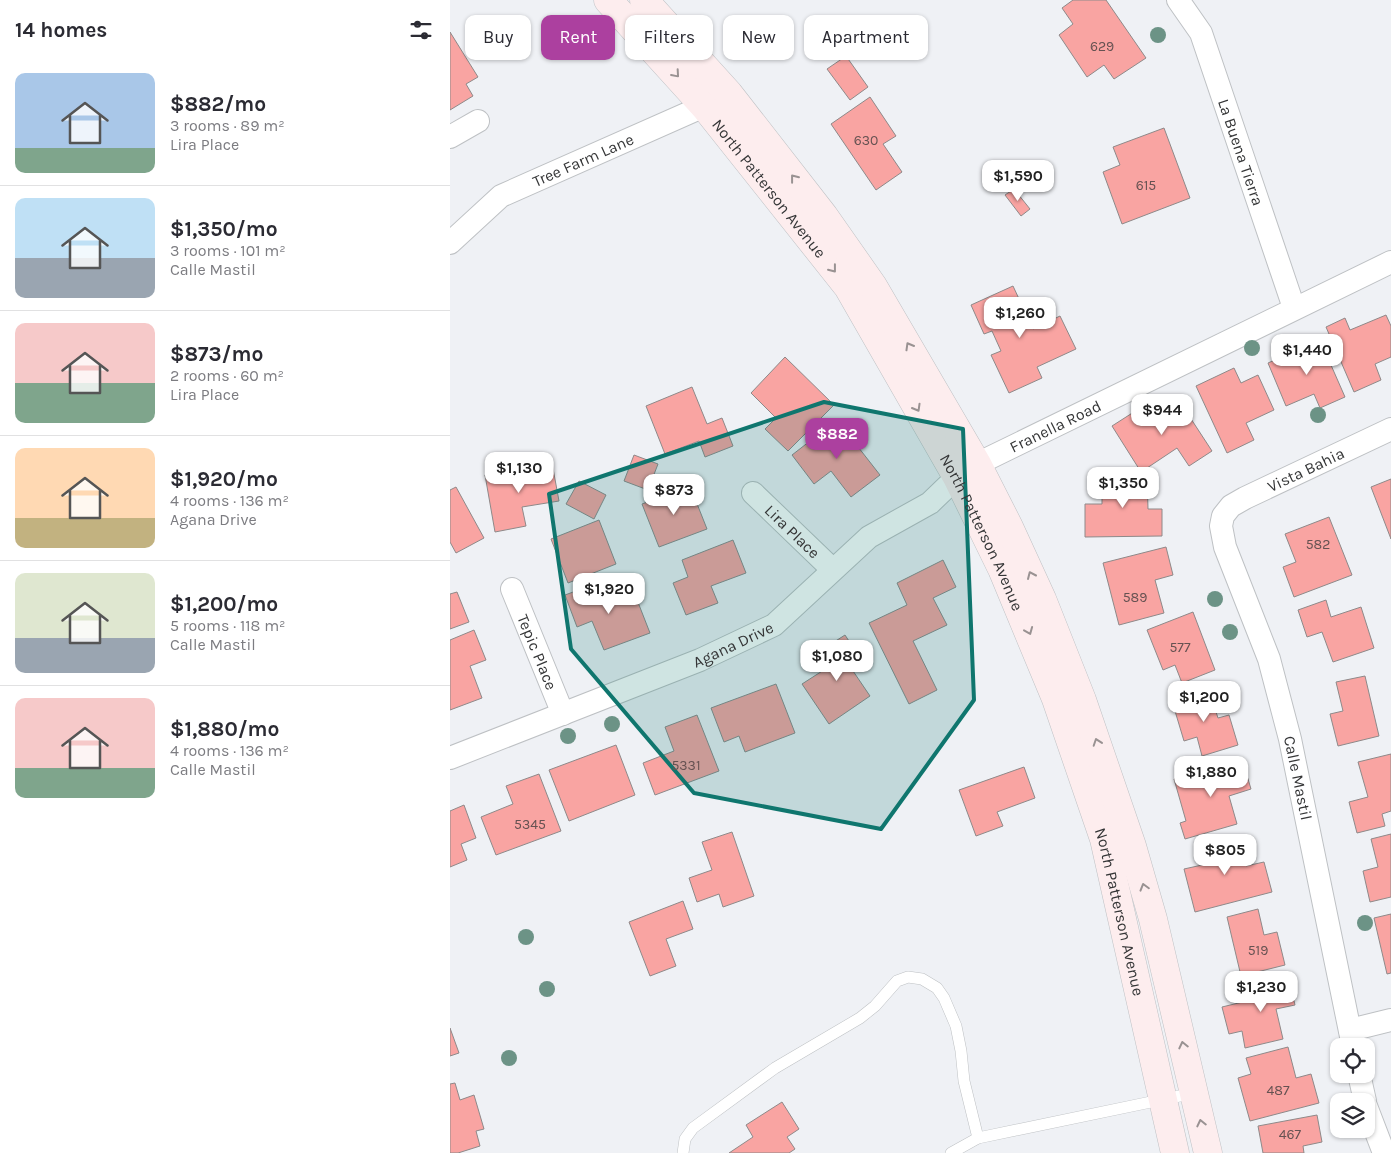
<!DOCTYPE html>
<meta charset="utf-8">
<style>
body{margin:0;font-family:Karla,sans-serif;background:#f2f2f3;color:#2b2b33;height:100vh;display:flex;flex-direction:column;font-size:19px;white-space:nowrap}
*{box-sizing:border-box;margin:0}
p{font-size:16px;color:#7c7c81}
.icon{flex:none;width:28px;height:28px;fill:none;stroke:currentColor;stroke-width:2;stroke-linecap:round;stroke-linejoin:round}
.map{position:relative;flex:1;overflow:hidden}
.details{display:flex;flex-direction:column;background:#fff;width:450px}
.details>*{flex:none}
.top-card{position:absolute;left:15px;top:15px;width:475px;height:45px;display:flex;gap:10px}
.controls{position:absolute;left:880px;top:1038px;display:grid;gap:10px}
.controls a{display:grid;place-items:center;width:45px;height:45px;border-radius:10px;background:#fff;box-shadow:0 1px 4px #0004;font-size:25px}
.price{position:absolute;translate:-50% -42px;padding:0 11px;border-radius:10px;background:#fff;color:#222;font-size:16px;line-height:32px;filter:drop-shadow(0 1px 2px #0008)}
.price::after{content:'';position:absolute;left:50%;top:30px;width:15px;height:11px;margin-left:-8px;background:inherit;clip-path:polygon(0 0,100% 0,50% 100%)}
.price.current{background:#ac409f;color:#fff}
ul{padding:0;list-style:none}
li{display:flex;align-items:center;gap:15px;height:125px;padding:0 15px}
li+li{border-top:1px solid #e1e1e2}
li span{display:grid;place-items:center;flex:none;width:140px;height:100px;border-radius:10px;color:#555}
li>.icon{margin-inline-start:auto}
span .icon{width:60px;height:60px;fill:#fffc;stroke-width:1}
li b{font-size:21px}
h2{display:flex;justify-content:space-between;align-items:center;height:60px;padding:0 15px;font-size:21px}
.chip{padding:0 18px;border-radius:10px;background:#fff;box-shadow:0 1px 4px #0004;font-size:18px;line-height:45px}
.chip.current{background:#ac409f;color:#fff}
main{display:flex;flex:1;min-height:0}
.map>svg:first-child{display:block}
.building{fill:#f9a4a2;stroke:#8e8989}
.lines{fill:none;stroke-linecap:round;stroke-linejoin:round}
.lane-casing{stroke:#bec1c4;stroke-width:12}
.street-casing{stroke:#bec1c4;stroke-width:24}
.secondary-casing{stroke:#bec1c4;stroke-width:29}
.lane{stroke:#fff;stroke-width:11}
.street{stroke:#fff;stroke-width:22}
.secondary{stroke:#fdedee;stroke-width:28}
.tree{fill:#6c9386}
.oneway{stroke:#999292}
.marked{fill:#0f766e;fill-opacity:0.2;stroke:#0f766e;stroke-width:4;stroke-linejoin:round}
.labels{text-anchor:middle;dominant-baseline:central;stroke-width:4;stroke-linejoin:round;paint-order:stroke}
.number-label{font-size:14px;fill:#665252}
.street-label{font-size:16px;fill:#353637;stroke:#fefeff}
</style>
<main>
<section class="details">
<h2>14 homes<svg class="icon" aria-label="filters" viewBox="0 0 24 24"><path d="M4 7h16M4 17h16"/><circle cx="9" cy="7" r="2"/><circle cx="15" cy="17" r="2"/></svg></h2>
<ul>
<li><span style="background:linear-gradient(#a9c7e8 75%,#7fa58c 0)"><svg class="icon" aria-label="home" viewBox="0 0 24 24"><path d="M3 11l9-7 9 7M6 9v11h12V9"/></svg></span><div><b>$882/mo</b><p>3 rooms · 89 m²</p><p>Lira Place</p></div></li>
<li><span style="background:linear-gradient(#bfe0f5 60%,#9aa5b1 0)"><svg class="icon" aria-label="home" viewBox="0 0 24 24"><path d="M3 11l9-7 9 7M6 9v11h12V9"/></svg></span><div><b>$1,350/mo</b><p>3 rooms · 101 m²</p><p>Calle Mastil</p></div></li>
<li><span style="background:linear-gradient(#f6c9c9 60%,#7fa58c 0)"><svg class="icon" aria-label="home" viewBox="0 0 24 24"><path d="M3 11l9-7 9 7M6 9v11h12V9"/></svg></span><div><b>$873/mo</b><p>2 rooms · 60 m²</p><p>Lira Place</p></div></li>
<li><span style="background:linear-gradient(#ffd9b3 70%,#c2b280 0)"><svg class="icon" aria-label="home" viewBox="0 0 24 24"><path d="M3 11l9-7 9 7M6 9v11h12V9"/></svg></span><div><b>$1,920/mo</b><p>4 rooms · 136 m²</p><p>Agana Drive</p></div></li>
<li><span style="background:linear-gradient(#dfe7d0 65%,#9aa5b1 0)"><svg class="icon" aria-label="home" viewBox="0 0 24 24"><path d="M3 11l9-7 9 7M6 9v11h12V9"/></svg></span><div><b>$1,200/mo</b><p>5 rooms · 118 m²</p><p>Calle Mastil</p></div></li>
<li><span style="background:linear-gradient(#f6c9c9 70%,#7fa58c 0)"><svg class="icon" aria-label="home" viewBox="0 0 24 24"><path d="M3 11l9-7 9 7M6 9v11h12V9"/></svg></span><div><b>$1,880/mo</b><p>4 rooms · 136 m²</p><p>Calle Mastil</p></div></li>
</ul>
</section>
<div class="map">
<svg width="941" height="1153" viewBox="0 0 941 1153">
<rect width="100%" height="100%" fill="#eff1f5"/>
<g class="building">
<path d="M623,0H656L696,58L664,79L654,65L637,77L609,35L623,24L612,8Z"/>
<path d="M0,32L28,77L16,84L23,96L0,110Z"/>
<path d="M396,56L418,87L400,100L377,69Z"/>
<path d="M420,97L446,136L433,144L452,172L426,190L381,124Z"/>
<path d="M714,128L740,198L672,224L653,172L670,165L663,147Z"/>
<path d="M564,189L580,209L571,216L555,195Z"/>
<path d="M563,286L583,329L610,316L626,349L587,367L592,378L559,393L541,355L551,351L542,331L534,334L521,305Z"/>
<path d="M936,315L941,326V357L925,364L931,380L904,392L876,327L895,318L900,330Z"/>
<path d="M870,340L895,397L870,408L864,394L836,406L818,363Z"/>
<path d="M335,357L384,405L338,451L315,429L326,418L301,393Z"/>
<path d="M784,368L791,383L808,375L824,410L796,423L804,440L777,453L746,386Z"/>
<path d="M242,387L257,424L272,418L283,446L255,457L249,441L215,454L196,406Z"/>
<path d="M728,399L762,451L739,466L727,448L691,472L662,426L687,410L694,422Z"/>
<path d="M387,420L430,475L401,497L381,471L364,484L342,455Z"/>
<path d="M184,455L208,464L198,490L174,481Z"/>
<path d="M102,463L109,501L72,507L76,526L45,532L35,475Z"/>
<path d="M652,474H697L698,509H712V536L635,537V504H652Z"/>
<path d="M941,479V539L921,487Z"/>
<path d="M129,481L156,495L144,519L116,504Z"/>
<path d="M240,486L257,529L209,547L192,504Z"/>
<path d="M6,487L34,538L6,553L0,542V490Z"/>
<path d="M879,517L902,575L844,597L833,567L846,562L835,534Z"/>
<path d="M149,520L166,564L118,583L101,539Z"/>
<path d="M283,540L296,573L261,586L268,603L236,615L223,583L238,577L232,560Z"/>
<path d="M716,547L723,575L705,580L714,613L669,625L653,563Z"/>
<path d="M493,560L506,587L483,598L497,625L463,641L487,690L459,704L419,623L457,605L447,583Z"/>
<path d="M145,584L151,599L182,587L200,633L154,650L142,621L127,627L115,595Z"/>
<path d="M7,592L19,622L0,629V594Z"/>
<path d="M876,600L881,617L911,607L924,648L883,662L872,632L857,637L848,610Z"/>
<path d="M743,612L765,670L732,683L725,665L713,670L697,630Z"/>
<path d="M24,630L36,660L20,666L32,698L0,710V640Z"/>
<path d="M395,635L412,661L401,668L420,696L379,724L352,684L380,666L370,651Z"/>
<path d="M915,676L929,736L888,746L880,714L893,711L886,682Z"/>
<path d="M326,684L345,733L295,752L289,736L274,742L261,708Z"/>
<path d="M759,690L768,718L779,715L788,745L752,756L747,737L734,741L722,701Z"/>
<path d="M247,715L269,771L205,795L193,763L224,751L215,727Z"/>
<path d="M166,745L185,795L119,821L99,770Z"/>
<path d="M941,754V811L932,814L935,826L907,833L899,802L918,797L908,762Z"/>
<path d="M792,759L801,789L779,796L787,824L735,839L730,823L736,821L724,779Z"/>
<path d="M574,767L585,798L547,812L553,826L526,836L509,790Z"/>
<path d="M89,774L111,831L46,855L31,817L63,804L56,786Z"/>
<path d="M14,805L26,838L11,844L17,860L0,867V811Z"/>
<path d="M282,832L304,896L273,907L269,894L247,902L239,878L262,870L252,842Z"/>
<path d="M941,834V897L920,902L913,871L928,867L921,839Z"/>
<path d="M788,836L796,866L814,862L822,892L745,912L734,869L752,865L748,846Z"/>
<path d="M233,901L243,929L216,939L226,966L200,976L179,922Z"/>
<path d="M808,909L814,935L827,932L835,965L791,976L777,917Z"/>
<path d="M941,914V973L937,974L924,918Z"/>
<path d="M838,976L845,1005L826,1009L833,1039L795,1048L792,1031L779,1034L772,1007L809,998L806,983Z"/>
<path d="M0,1028L9,1053L0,1056Z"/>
<path d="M838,1047L846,1078L861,1074L869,1103L800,1121L788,1078L801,1074L796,1058Z"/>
<path d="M5,1083L10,1100L24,1095L34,1129L26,1131L30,1146L8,1153H0V1084Z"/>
<path d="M332,1102L349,1129L337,1137L345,1149L339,1153H279L303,1137L296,1125Z"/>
<path d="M867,1115L872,1142L853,1146L854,1153H813L808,1126Z"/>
</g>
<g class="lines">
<defs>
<g id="lane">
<path d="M233,1153L235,1139L243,1128L325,1068L410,1018L425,1006L447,981L458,977L472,979L487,988L494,998L506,1026L511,1051L514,1081L528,1138"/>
<path d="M501,1153L528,1138L744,1093"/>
</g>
<g id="street">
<path id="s1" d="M728,0L751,33L844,308"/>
<path d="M0,137L28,121"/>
<path id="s2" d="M0,243L51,196L270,99"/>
<path id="s3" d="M303,493L382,569"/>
<path id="s4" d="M62,589L113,714"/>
<path id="s5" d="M0,758L250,660L324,625L419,537L480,503L507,477L527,464L941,262"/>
<path d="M900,1030L941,1020"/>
<path id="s6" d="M903,1046L840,739L819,659L775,547L771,526L773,516L781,506L795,498L941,429"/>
<path d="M909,1074L915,1101"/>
<path d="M916,1106L934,1153"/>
</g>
<g id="secondary">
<path id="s7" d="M158,0L255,107L398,287L507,477L552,569L606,699L654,839L725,1153"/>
<path d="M194,0L279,94L374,216L423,286L527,464L559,527L592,599L632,700L682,846L703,919L758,1153"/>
</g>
</defs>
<use href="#lane" class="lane-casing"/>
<use href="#street" class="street-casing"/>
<use href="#secondary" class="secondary-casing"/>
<use href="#lane" class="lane"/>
<use href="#street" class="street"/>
<use href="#secondary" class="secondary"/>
</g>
<g class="tree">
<circle cx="708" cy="35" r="8"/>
<circle cx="802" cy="348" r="8"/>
<circle cx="868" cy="415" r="8"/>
<circle cx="765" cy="599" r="8"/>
<circle cx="780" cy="632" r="8"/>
<circle cx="162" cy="724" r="8"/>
<circle cx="118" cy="736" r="8"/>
<circle cx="915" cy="923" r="8"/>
<circle cx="76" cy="937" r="8"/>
<circle cx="97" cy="989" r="8"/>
<circle cx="59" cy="1058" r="8"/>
</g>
<defs><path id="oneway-chevron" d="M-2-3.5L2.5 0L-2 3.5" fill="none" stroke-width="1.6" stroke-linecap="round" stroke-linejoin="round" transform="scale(1.25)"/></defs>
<g class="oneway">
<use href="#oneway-chevron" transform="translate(226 74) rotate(49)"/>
<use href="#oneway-chevron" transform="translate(344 178) rotate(-128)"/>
<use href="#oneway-chevron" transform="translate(383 269) rotate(52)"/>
<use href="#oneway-chevron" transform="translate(459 346) rotate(-120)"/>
<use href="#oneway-chevron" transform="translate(467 408) rotate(60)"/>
<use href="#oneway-chevron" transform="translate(581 575) rotate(-114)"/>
<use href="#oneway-chevron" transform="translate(579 631) rotate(68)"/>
<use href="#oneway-chevron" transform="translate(647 742) rotate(-109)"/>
<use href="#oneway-chevron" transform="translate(694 887) rotate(-106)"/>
<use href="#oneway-chevron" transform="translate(733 1045) rotate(-103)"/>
<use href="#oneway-chevron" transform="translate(751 1123) rotate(-103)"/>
</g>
<path class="marked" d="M374,402L513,429L524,700L431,829L244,793L121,649L99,494Z"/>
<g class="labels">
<g class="number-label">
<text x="652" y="46">629</text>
<text x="416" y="140">630</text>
<text x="696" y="185">615</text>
<text x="868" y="544">582</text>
<text x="685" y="597">589</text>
<text x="730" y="647">577</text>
<text x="236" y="765">5331</text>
<text x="80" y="824">5345</text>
<text x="808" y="950">519</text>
<text x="828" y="1090">487</text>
<text x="840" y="1134">467</text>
</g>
<g class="street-label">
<text stroke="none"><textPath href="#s1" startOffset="166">La Buena Tierra</textPath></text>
<text stroke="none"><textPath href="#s2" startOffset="159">Tree Farm Lane</textPath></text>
<text stroke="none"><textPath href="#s7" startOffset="248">North Patterson Avenue</textPath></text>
<text stroke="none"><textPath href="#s5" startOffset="698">Franella Road</textPath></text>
<text stroke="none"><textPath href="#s6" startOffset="644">Vista Bahia</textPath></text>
<text stroke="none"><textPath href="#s3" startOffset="55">Lira Place</textPath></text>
<text stroke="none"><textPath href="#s7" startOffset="654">North Patterson Avenue</textPath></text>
<text stroke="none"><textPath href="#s5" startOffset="305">Agana Drive</textPath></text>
<text stroke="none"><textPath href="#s4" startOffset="68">Tepic Place</textPath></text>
<text transform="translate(848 778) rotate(78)">Calle Mastil</text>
<text stroke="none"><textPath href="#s7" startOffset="1059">North Patterson Avenue</textPath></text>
</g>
</g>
</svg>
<div class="controls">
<a><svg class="icon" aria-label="locate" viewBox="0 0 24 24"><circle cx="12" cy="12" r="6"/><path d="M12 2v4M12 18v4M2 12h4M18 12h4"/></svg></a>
<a><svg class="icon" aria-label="layers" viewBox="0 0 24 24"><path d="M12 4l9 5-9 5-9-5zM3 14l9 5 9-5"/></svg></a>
</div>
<b class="price" style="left:568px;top:202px">$1,590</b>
<b class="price" style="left:570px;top:339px">$1,260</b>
<b class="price" style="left:857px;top:376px">$1,440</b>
<b class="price" style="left:712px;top:436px">$944</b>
<b class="price current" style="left:387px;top:460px">$882</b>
<b class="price" style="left:69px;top:494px">$1,130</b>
<b class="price" style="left:673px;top:509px">$1,350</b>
<b class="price" style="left:224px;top:516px">$873</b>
<b class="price" style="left:159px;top:615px">$1,920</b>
<b class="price" style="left:387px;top:682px">$1,080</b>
<b class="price" style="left:754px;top:723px">$1,200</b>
<b class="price" style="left:761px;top:798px">$1,880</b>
<b class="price" style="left:775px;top:876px">$805</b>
<b class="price" style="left:811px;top:1013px">$1,230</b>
<div class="top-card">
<a class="chip">Buy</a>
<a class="chip current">Rent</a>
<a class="chip">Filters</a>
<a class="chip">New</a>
<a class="chip">Apartment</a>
</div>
</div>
</main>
